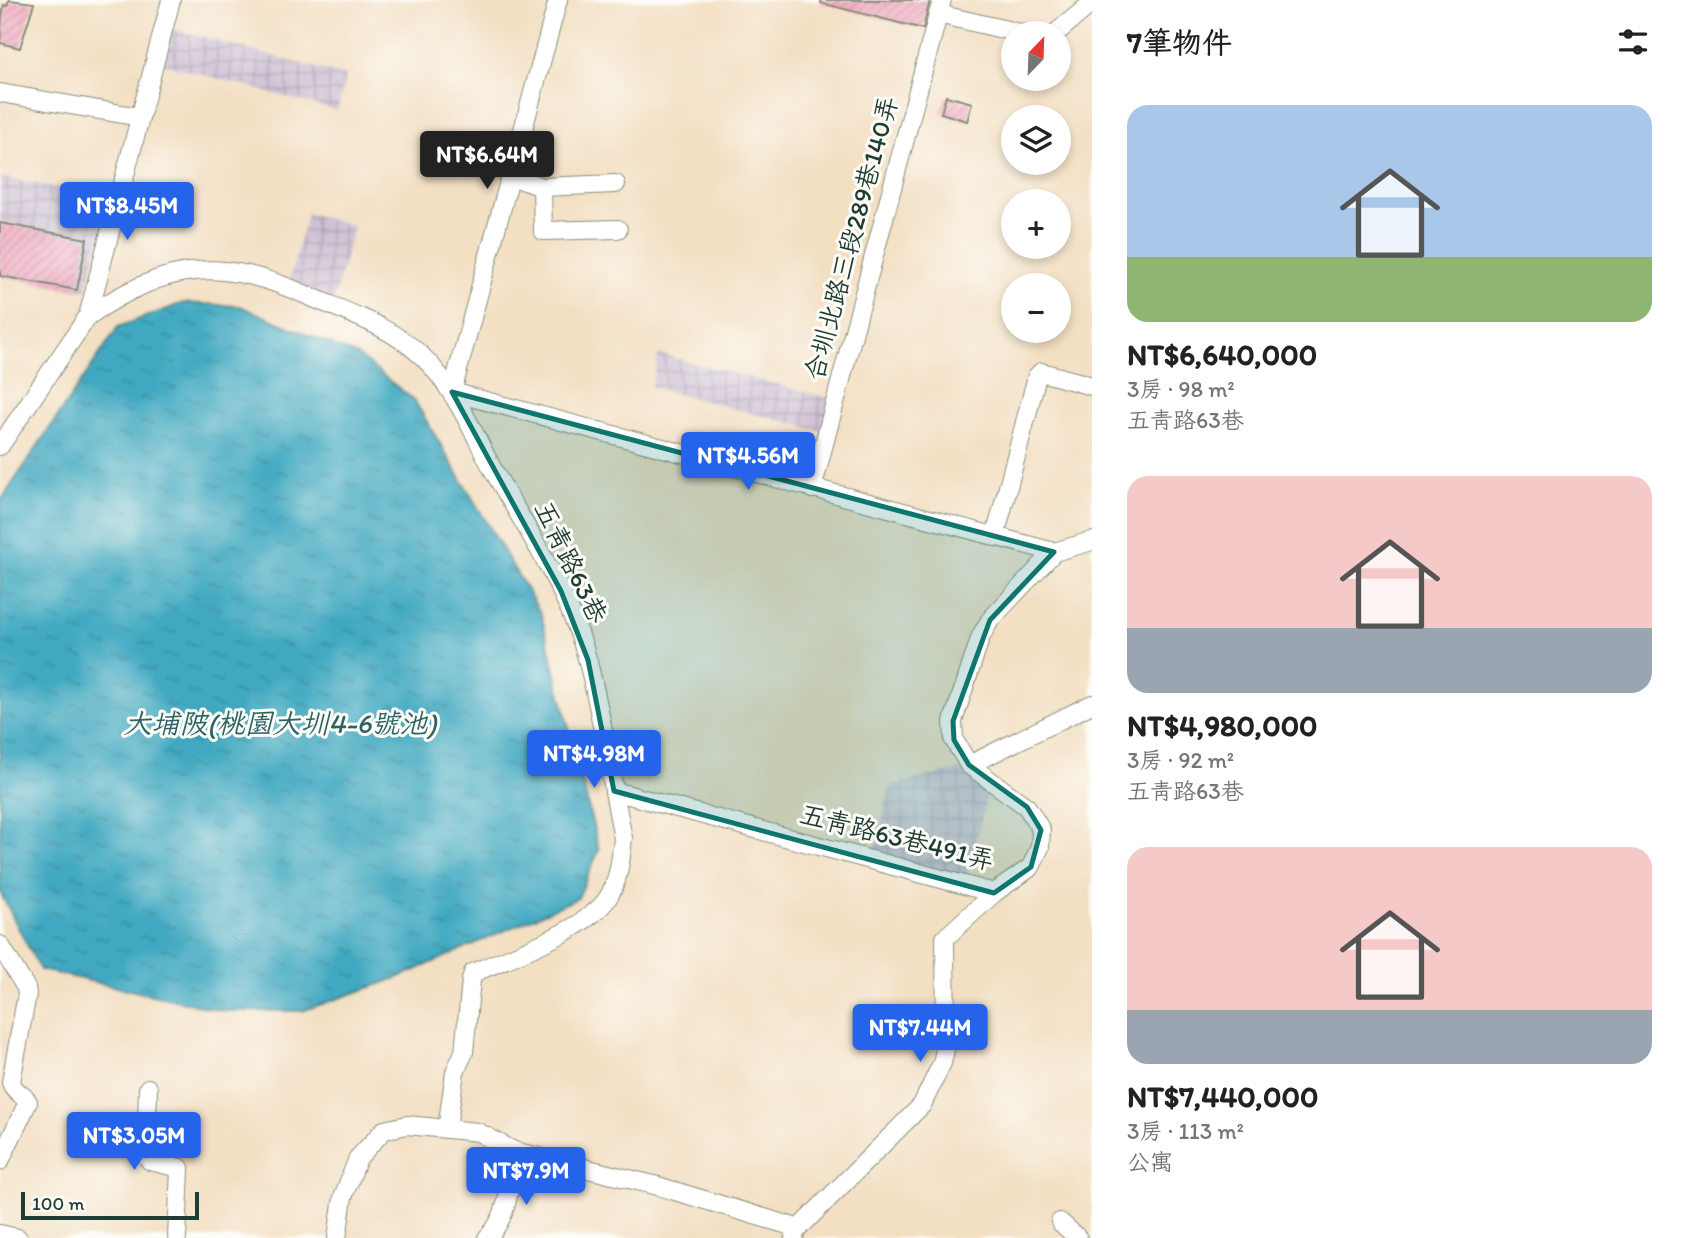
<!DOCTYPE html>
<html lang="zh-TW">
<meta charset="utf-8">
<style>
body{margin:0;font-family:Itim,"LXGW WenKai TC",sans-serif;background:#f2f2f2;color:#222;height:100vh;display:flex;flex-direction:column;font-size:26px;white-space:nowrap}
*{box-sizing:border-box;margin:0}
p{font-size:23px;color:#767676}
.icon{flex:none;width:38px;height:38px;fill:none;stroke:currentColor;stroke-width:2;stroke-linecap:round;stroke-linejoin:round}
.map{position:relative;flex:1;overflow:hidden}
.side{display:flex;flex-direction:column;background:#fff;width:595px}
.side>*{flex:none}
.needle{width:46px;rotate:23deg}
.tools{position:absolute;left:1001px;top:21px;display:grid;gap:14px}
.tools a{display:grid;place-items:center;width:70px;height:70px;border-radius:50%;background:#fff;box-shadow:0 4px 10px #0003;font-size:35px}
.scale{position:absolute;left:21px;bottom:18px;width:178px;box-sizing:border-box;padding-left:7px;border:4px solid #1f3d34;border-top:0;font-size:19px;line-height:24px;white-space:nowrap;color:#1f3d34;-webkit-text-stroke:5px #fdfcf7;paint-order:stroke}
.price{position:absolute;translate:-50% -60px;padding:0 16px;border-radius:7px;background:#2563eb;color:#fff;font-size:23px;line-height:46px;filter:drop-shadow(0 2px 4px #0008)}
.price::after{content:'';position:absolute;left:50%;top:42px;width:21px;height:16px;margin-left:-10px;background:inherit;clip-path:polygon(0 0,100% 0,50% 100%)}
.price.active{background:#222;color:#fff}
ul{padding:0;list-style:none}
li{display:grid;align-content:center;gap:14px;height:371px;padding:0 35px}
li span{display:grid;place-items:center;height:217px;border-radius:21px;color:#555}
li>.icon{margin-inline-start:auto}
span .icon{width:126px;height:126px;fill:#fffc;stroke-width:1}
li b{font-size:30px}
h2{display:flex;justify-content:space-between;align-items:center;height:84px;padding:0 35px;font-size:30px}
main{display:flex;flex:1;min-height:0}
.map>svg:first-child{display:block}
.industrial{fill:url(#industrial-grid)}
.water{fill:url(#water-ripples);stroke:#30737a;stroke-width:2}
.building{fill:url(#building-hatch)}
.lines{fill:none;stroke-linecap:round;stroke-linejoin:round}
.minor-casing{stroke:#898e7b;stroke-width:20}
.minor{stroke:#fff;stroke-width:18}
.marked{fill:#0f766e;fill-opacity:0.2;stroke:#0f766e;stroke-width:5;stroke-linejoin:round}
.labels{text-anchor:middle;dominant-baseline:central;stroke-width:6;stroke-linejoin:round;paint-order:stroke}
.street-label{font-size:26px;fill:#1f3d34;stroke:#fdfcf7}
.water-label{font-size:28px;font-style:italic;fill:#2b6365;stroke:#fdfcf7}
</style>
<main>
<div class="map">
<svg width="1092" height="1238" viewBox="0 0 1092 1238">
<defs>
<pattern id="industrial-grid" width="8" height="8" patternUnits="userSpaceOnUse" patternTransform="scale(1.75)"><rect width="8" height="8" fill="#ccbed3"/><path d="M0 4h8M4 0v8" fill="none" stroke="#a59cac"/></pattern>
<pattern id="water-ripples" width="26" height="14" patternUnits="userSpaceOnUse" patternTransform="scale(1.75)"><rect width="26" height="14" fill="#41a9c1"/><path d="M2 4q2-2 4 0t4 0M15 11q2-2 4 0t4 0" fill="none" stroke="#368b9e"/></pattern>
<pattern id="building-hatch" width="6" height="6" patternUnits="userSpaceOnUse" patternTransform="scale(1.75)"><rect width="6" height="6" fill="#f0a4bd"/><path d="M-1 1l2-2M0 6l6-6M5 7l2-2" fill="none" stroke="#c2879a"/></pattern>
</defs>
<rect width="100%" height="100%" fill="#fdfcf7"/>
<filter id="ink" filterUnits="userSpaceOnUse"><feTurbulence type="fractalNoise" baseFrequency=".0143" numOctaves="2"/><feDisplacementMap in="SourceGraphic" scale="14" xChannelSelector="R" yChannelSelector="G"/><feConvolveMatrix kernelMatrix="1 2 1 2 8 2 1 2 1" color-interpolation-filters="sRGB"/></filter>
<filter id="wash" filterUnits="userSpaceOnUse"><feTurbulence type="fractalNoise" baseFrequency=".00686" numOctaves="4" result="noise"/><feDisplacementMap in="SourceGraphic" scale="28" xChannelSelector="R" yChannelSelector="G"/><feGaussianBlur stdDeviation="1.57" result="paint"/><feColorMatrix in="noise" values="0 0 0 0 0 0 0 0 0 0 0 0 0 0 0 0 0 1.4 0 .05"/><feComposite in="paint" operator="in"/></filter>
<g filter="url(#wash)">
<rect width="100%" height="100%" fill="#f3dfc2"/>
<g class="industrial">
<path d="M169,28L346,76L337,111L160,63Z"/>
<path d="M0,177L111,198L86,291L0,276Z"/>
<path d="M307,213L354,226L332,305L288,285Z"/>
<path d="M659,354L833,399L825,432L651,387Z"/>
<path d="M963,769L989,788L966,880L873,856L891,785Z"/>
</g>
<path class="water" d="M183,303L240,306L358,356L414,400L541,614L599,850L578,898L400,977L302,1011H224L40,970L0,892V502L118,327Z"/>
<g id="blocks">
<g class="building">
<path d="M9,0L34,3L20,48L0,43L2,15L4,5L7,6Z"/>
<path d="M821,0H930L923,29L821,3Z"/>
<path d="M946,96L972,103L967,121L941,113Z"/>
<path d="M0,223L87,239L77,290L0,276Z"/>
</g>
</g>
</g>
<g filter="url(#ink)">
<use href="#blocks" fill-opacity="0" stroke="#898e7b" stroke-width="2"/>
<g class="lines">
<defs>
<g id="minor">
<path d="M938,14L1020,33"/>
<path d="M1056,33L1092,3"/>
<path d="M0,93L140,117"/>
<path d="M511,176L542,187L616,184"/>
<path d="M542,187L543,231L618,229"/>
<path d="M88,316C170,261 220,257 311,297C349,313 391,327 422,356C454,387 472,430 492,468C526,528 571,595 588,662C603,719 611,780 623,838C621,858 619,879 609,896C590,929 509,957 473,973L471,980L464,1052L455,1072L447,1129"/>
<path d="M452,392L1054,552L1092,541"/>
<path d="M452,392L558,0"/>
<path d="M0,446L88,316L171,0"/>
<path d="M812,489L942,0"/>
<path d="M995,537L1037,376L1041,372L1092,386"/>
<path d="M969,765L1092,704"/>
<path d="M614,791L994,893L1031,867L1040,847L1041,830L1027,807L969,765L954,740L953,721L981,636L990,620L1054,552"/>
<path d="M0,945L26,988L27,994L11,1082C14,1093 23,1093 28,1102L0,1161"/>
<path d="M148,1088L146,1155L150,1161L180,1168L177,1238"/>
<path d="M1060,1222L1078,1238"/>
<path d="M795,1232L922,1105L942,1063L946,1045L945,938L994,893"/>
<path d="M0,1234L18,1238"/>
<path d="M337,1238L343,1197L358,1158L384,1130L407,1125L478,1132L514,1151L658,1186L791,1226L795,1232L794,1238"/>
<path d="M487,1238C510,1216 510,1182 514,1151"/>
</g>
</defs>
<use href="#minor" class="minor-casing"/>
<use href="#minor" class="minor"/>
</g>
</g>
<path class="marked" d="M452,392L1054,552L990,620L953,721L954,740L969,765L1027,807L1041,830L1031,867L994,893L614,791L588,660L561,591Z"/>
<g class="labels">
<g class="street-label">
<text transform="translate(851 238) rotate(-75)">合圳北路三段289巷140弄</text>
<text transform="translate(571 562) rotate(64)">五青路63巷</text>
<text transform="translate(897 837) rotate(14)">五青路63巷491弄</text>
</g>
<g class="water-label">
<text x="280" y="723">大埔陂(桃園大圳4-6號池)</text>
</g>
</g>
</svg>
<div class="tools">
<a><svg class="needle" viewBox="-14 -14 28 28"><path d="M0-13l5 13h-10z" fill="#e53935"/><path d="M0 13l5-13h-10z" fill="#767676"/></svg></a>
<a><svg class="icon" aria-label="layers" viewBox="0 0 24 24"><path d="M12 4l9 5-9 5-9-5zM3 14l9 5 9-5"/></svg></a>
<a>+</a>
<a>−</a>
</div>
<div class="scale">100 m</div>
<b class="price active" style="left:487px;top:191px">NT$6.64M</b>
<b class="price" style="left:127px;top:242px">NT$8.45M</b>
<b class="price" style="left:748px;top:492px">NT$4.56M</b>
<b class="price" style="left:594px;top:790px">NT$4.98M</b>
<b class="price" style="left:920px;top:1064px">NT$7.44M</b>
<b class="price" style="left:134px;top:1172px">NT$3.05M</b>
<b class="price" style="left:526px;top:1207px">NT$7.9M</b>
</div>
<section class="side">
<h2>7筆物件<svg class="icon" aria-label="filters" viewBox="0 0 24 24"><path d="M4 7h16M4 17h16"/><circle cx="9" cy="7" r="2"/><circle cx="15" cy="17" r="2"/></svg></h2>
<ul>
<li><span style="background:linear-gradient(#a9c7e8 70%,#8fb573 0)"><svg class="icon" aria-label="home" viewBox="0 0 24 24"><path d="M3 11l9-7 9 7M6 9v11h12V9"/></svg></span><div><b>NT$6,640,000</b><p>3房 · 98 m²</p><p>五青路63巷</p></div></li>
<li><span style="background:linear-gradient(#f6c9c9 70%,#9aa5b1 0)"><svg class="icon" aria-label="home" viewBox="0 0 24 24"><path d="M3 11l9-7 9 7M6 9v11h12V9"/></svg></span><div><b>NT$4,980,000</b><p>3房 · 92 m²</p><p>五青路63巷</p></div></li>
<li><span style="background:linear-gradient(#f6c9c9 75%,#9aa5b1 0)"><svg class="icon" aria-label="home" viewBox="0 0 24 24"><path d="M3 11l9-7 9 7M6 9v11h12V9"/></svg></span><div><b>NT$7,440,000</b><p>3房 · 113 m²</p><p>公寓</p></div></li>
</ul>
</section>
</main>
